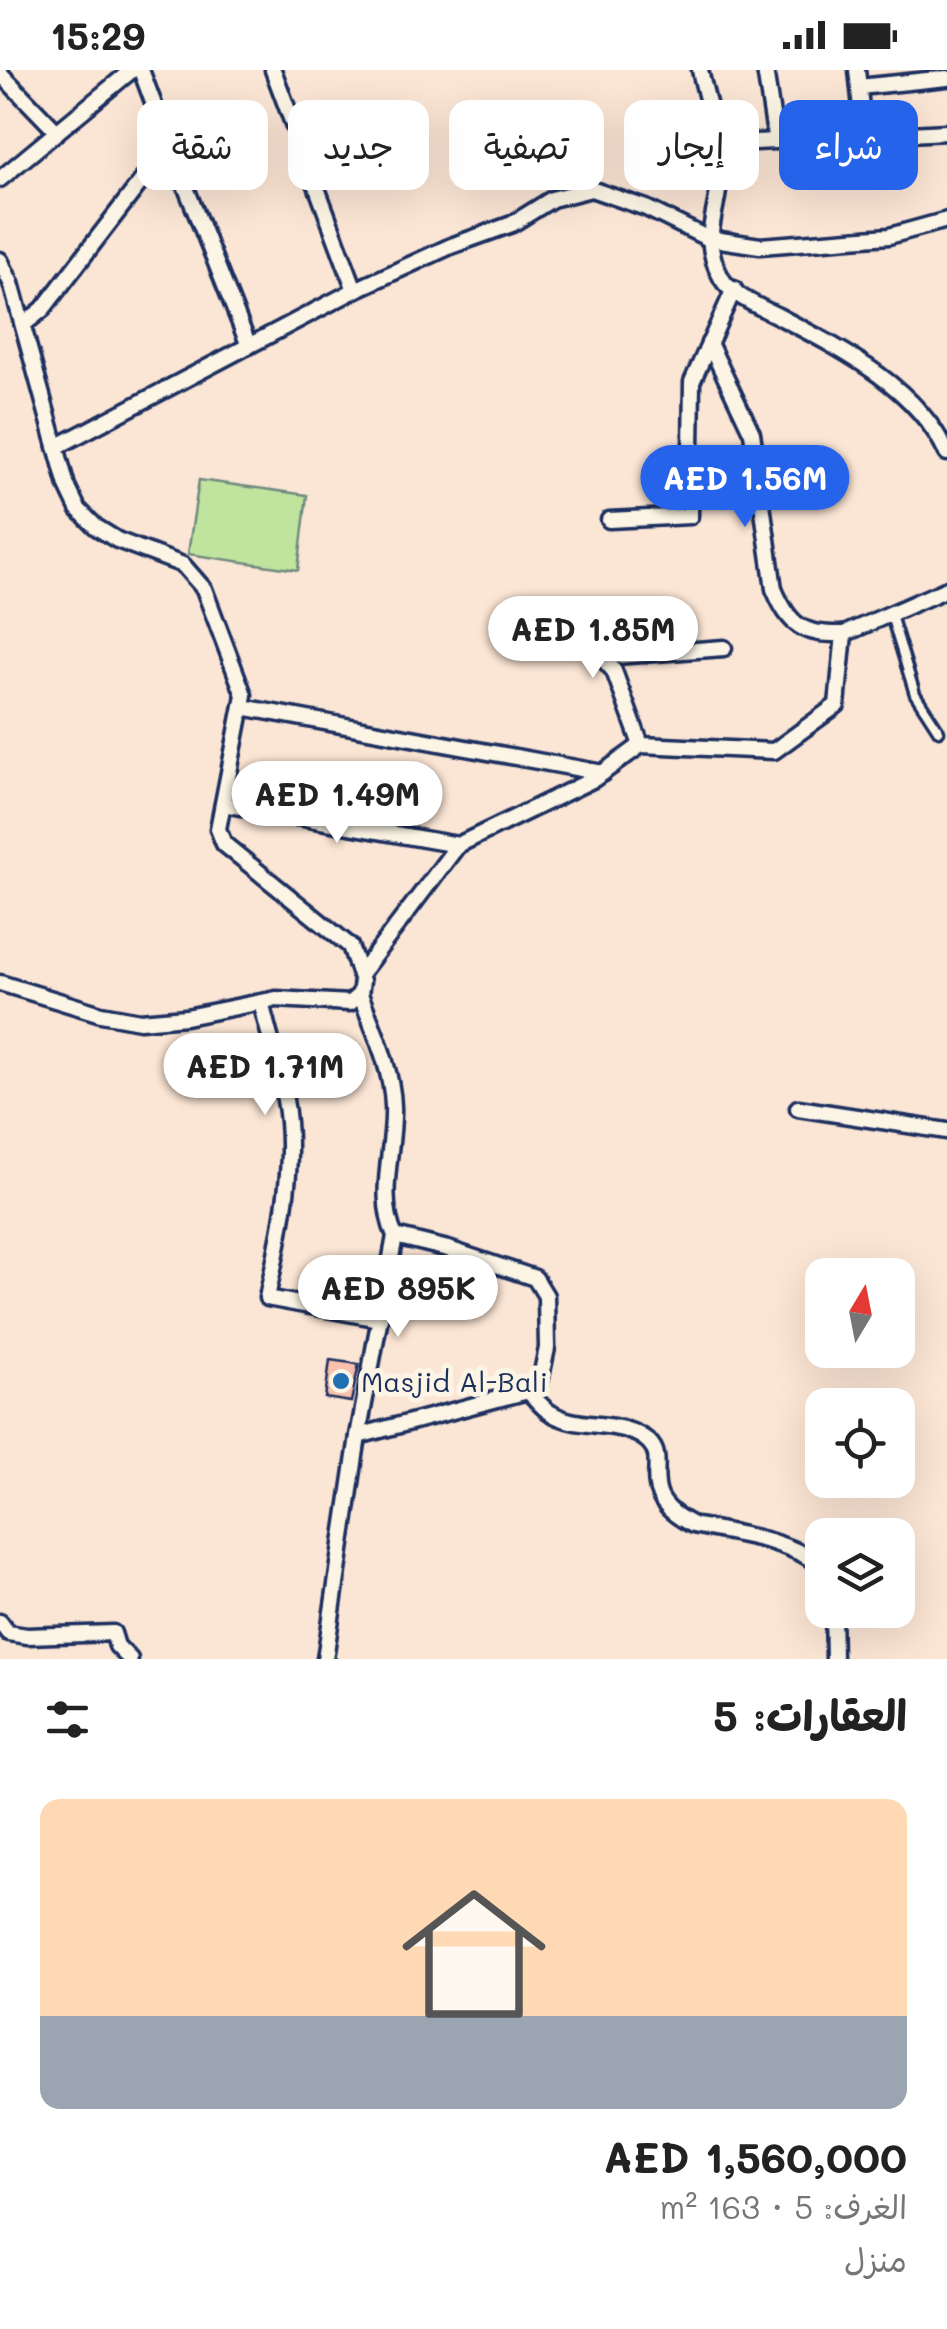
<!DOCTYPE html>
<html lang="ar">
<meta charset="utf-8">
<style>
body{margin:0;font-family:Mali,"Playpen Sans Arabic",sans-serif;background:#f6f6f6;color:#222;direction:rtl;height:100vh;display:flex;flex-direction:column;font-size:38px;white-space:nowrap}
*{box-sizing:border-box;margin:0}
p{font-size:32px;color:#767676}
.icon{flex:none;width:55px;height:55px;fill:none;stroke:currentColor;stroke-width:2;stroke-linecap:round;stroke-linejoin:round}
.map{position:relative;height:1589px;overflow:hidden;direction:ltr}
.drawer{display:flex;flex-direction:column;background:#fff;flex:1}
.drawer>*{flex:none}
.banner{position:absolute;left:30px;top:30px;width:888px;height:90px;direction:rtl;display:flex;gap:20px}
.needle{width:65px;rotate:10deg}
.fabs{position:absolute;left:805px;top:1188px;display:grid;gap:20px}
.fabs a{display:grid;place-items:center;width:110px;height:110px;border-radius:20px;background:#fff;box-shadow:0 10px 40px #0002;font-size:50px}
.price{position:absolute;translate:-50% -85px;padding:0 22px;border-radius:35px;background:#fff;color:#222;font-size:32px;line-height:65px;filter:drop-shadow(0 2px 5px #0008)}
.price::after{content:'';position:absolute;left:50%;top:60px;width:30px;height:22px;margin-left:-15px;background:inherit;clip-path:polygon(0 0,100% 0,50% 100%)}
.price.active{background:#2563eb;color:#fff}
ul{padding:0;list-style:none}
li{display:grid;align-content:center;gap:20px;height:530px;padding:0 40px}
li span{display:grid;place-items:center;height:310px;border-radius:20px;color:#555}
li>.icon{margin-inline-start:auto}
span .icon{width:180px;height:180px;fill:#fffc;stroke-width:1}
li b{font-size:42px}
h2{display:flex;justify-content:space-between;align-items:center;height:120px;padding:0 40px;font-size:42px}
.pill{padding:0 35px;border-radius:20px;background:#fff;box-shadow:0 10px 40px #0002;font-size:35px;line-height:90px}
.pill.active{background:#2563eb;color:#fff}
.status{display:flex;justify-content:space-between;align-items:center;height:70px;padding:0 50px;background:#fff;direction:ltr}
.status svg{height:28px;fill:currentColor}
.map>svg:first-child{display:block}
.garden{fill:#c0e49e;stroke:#6e8a7e;stroke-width:2.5}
.building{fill:#f8c0ad;stroke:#1b2f5e;stroke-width:2.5}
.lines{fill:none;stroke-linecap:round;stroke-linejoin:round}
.service-casing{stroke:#1b2f5e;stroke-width:15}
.minor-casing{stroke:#1b2f5e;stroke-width:21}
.service{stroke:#fcf5e5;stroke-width:8}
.minor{stroke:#fcf5e5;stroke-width:14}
.poi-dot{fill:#1f6fb2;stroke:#fcf5e5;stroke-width:4}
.labels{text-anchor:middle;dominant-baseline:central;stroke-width:10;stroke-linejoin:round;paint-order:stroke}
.poi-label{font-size:28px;fill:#1b2f5e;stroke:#fcf5e5;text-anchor:start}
</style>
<div class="status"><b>15:29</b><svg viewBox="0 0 49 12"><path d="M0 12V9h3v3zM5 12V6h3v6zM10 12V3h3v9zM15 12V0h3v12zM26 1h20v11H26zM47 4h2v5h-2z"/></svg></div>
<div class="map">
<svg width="947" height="1589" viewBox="0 0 947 1589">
<rect width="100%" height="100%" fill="#fbe5d4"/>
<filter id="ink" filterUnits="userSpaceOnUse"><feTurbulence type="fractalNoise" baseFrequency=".01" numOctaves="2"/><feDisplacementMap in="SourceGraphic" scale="20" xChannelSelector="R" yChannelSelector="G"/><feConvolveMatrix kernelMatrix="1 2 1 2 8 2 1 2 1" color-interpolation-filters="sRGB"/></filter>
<g filter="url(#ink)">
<path class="garden" d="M199,410L307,425L298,500L188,484Z"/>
<path class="building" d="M330,1290L359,1294L351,1332L325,1328Z"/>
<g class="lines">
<defs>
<path id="service" d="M890,542L915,624L939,661"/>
<g id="minor">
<path d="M273,0L355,220"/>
<path d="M700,0C707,32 718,65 720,97C721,141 697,165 722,209C731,225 762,238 778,246C841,279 916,316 947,383"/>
<path d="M765,0L776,71"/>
<path d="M857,0L864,67"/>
<path d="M0,3L57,62"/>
<path d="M859,17L947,8"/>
<path d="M716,74L947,62"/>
<path d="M169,75L249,276"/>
<path d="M0,109L132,0"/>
<path d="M0,190L11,213L67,416L78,439L96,457L117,470L183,495L204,519L244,625L218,759L224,774L350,876L362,911L360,924L350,933L276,929L186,947L140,951L101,944L0,913"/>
<path d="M23,255L43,239L169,75L141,0"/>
<path d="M709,273L752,363L774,519C790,557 803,565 844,564"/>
<path d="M56,377L355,220L451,176L512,154L552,129L591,119L646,138L707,168L760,176L889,166L947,150"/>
<path d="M609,450L690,446L692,312L734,219"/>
<path d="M558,538L614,601L641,675"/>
<path d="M602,587L724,578"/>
<path d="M242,637L603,703"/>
<path d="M223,734L458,775"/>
<path d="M361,903L458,775L594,709L641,675L774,681L837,635L844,564L947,519"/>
<path d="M261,932C269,965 279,997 285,1030C297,1094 280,1165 267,1228L380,1249"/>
<path d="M798,1038L947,1061"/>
<path d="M528,1321C535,1328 542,1338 551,1343C579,1361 623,1348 649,1372C671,1393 632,1425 693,1455C735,1464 789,1469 822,1497"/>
<path d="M358,1366L395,1166"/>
<path d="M833,1540L834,1589"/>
<path d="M0,1552L8,1563L27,1566L113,1563L117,1576L130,1589"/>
<path d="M325,1589L358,1366L528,1321L540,1312L547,1278L546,1226L535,1208L448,1179L395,1166C376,1125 395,1079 393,1036C392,999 373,958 360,924"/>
</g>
</defs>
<use href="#service" class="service-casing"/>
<use href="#minor" class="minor-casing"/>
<use href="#service" class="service"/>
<use href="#minor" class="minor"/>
</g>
</g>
<circle class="poi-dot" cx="341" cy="1311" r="10"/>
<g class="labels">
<g class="poi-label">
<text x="361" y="1311">Masjid Al-Bali</text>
</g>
</g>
</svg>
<div class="fabs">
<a><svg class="needle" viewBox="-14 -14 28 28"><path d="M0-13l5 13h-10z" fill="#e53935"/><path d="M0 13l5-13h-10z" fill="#767676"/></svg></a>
<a><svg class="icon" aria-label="locate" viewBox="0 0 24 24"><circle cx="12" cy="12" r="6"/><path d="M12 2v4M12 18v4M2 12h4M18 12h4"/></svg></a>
<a><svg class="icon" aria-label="layers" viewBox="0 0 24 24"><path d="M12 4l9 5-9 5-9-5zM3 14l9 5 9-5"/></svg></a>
</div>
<b class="price active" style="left:745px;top:460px">AED 1.56M</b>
<b class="price" style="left:593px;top:611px">AED 1.85M</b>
<b class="price" style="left:337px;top:776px">AED 1.49M</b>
<b class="price" style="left:265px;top:1048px">AED 1.71M</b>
<b class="price" style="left:398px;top:1270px">AED 895K</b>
<div class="banner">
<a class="pill active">شراء</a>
<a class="pill">إيجار</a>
<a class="pill">تصفية</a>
<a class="pill">جديد</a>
<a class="pill">شقة</a>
</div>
</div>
<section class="drawer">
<h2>العقارات: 5<svg class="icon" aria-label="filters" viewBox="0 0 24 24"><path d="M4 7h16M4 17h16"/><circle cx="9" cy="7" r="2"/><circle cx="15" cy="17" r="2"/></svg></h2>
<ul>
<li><span style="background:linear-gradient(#ffd9b3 70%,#9aa5b1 0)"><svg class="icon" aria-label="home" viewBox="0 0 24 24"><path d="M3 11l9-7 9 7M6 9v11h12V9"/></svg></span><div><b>AED 1,560,000</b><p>الغرف: 5 · 163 m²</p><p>منزل</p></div></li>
</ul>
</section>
